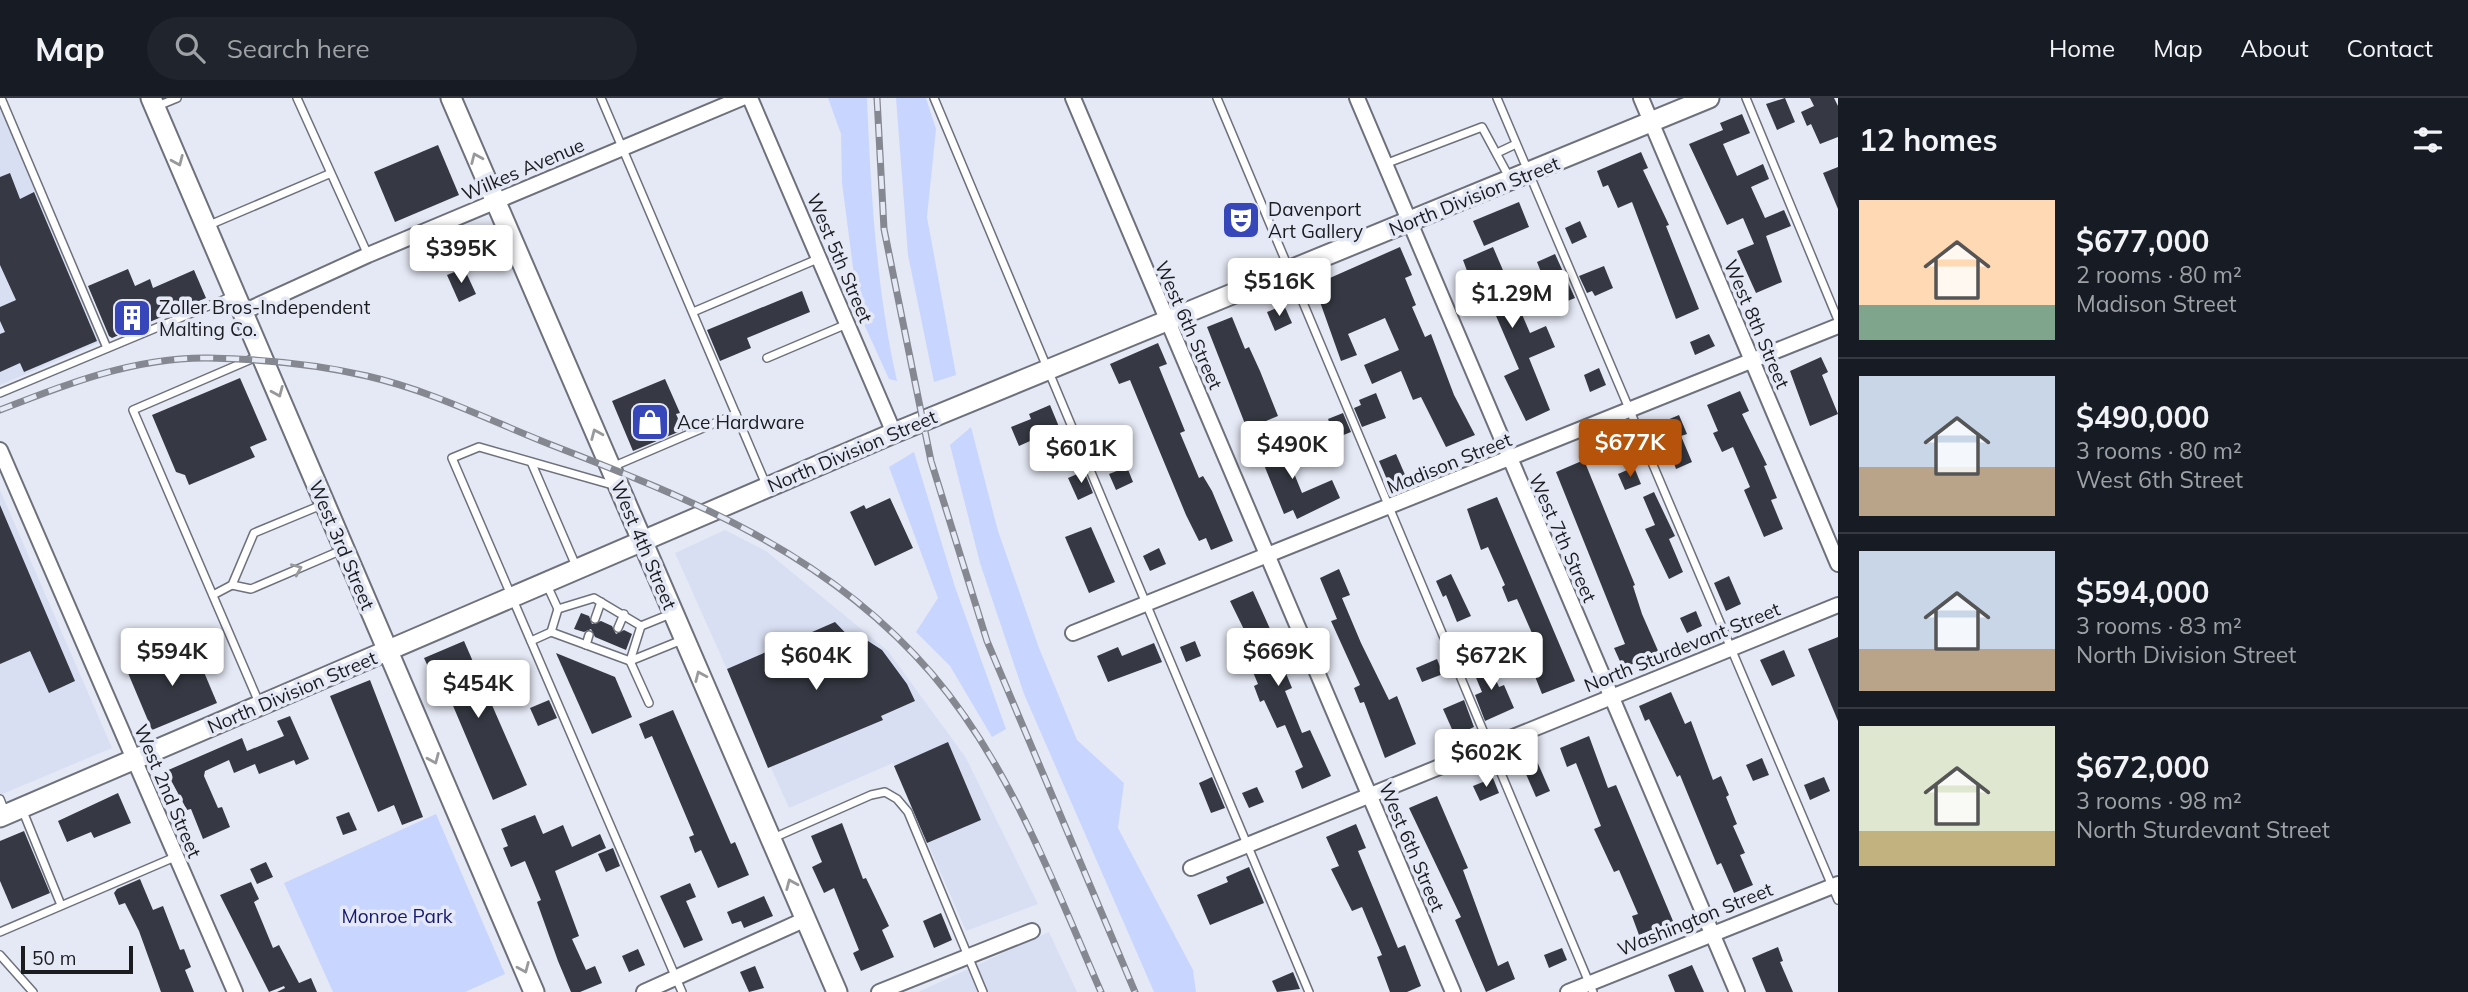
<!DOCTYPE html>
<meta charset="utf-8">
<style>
body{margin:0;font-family:Mulish,sans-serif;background:#20242c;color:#f1f3f6;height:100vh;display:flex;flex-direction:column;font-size:26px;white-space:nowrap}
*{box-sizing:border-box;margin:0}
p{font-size:23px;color:#9ea1a6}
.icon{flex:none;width:38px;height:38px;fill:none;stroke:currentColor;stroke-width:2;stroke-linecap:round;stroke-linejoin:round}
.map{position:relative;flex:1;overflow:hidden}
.details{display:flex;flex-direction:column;background:#171b24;width:630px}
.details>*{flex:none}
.scale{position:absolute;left:21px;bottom:18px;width:112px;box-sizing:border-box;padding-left:7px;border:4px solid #1a1c20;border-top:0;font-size:19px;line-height:24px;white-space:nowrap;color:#1a1c20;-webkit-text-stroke:5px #e5e9f5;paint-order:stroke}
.price{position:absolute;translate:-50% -60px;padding:0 16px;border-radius:7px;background:#fff;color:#222;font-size:23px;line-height:46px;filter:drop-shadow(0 2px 4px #0008)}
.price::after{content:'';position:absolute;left:50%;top:42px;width:21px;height:16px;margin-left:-10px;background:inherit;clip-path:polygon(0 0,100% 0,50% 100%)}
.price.on{background:#b45309;color:#fff}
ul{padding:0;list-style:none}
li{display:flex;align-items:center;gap:21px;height:175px;padding:0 21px}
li+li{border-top:2px solid #363941}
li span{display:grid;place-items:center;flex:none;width:196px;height:140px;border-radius:0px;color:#555}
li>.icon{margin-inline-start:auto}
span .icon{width:84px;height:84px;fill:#fffc;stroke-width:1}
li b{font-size:30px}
h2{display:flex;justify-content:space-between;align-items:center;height:84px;padding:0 21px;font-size:30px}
header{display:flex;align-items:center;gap:42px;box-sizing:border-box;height:98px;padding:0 35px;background:#171b24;border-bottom:2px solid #363941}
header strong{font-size:33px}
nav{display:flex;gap:38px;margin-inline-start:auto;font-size:24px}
.search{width:490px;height:63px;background:#20242c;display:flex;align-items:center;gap:18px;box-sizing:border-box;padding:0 24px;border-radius:38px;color:#9ea1a6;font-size:26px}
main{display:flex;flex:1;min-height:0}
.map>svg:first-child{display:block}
.built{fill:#d9dff2}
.green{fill:#c8d6ff}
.building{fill:#363943}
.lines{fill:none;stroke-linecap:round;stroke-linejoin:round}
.lane-casing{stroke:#6e717c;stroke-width:10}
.street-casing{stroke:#6e717c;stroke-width:18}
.secondary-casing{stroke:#6e717c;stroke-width:23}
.lane{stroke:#fff;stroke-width:7}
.street{stroke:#fff;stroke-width:14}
.secondary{stroke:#fff;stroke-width:19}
.rail-casing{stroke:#858891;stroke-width:7}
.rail{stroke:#e5e9f5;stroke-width:4.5;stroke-dasharray:13;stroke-linecap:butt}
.oneway{stroke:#98999b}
.labels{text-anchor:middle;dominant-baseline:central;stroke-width:7;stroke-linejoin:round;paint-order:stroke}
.street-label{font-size:19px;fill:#1a1c20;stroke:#e5e9f5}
.poi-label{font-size:19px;fill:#1a1c20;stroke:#e5e9f5;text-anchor:start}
.park-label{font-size:19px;fill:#151771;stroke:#e5e9f5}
</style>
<header>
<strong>Map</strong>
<div class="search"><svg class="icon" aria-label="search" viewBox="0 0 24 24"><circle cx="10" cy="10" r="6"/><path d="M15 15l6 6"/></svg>Search here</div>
<nav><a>Home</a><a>Map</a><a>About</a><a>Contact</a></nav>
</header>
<main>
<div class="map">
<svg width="1838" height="894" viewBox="0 0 1838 894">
<rect width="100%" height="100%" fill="#e5e9f5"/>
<g class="built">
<path d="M0,0L101,244L0,287Z"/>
<path d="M0,392L112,650L0,697Z"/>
<path d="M725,432L766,453L888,553L966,660L1038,806L966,833L893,665L789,710L675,455Z"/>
<path d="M1049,834L1077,894H918Z"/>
</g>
<g class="green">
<path d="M828,0H867C871,96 876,189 897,283L889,281L859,215L842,85L841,36Z"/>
<path d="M896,0H926L936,31L927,119L956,277L934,284L908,157Z"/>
<path d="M971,329L998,433L1039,550L1077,642L1124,685L1118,730L1193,872L1196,894H1154L1024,596L980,465L950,347Z"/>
<path d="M914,354L955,489L1006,631L992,639L950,568L916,534L938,500L889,369Z"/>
<path d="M436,716L505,876L465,894H333L284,785Z"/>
</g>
<g class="building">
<path d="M1785,0L1795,24L1777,32L1766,6Z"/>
<path d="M1810,0H1834L1838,8V39L1820,46L1811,26L1807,28L1801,14L1814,8Z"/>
<path d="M1742,16L1750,35L1723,46L1737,78L1763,66L1769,81L1751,89L1765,120L1784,112L1791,128L1766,138L1782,184L1756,195L1737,153L1754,146L1743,120L1727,127L1689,46L1723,32L1720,25Z"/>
<path d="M438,47L459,97L395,124L374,74Z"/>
<path d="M1641,54L1648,70L1643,72L1669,127L1666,128L1699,211L1676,221L1632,104L1618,110L1608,87L1603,89L1597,73Z"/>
<path d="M1838,69V111L1823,75Z"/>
<path d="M10,75L20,101L34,94L97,243L24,274L20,265L0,274V236L5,234L0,223V209L16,202L0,167V79Z"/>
<path d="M1519,104L1529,129L1484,148L1473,123Z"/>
<path d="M1580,123L1587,139L1572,146L1565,130Z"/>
<path d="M1400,149L1412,177L1405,180L1416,207L1412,209L1425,239L1431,236L1454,297L1475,337L1446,349L1421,299L1413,302L1401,273L1372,286L1364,267L1399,252L1385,220L1348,236L1357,257L1341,263L1314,187Z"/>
<path d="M1493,149L1530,235L1546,228L1555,249L1529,260L1550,312L1526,323L1504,278L1519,271L1490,204L1480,208L1463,162Z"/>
<path d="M1555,156L1575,200L1560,206L1550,182L1545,184L1537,164Z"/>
<path d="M1604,168L1613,190L1595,198L1592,193L1587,195L1579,178Z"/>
<path d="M464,170L476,196L459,204L447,177Z"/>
<path d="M128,171L135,188L150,181L153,190L194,172L206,200L112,240L109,238L88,188Z"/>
<path d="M802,193L810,214L747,240L751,250L720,263L707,232Z"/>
<path d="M1284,207L1292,225L1275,233L1267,214Z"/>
<path d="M1232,219L1245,251L1249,249L1260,273L1278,318L1247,331L1207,229Z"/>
<path d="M1709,236L1715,248L1695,257L1690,244Z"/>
<path d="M1158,245L1167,266L1159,269L1185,333L1180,335L1199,380L1203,378L1212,393L1233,443L1211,452L1206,440L1199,443L1186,417L1130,282L1119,286L1110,266Z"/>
<path d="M1821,259L1828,274L1822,277L1838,316L1810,328L1790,273Z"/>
<path d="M1599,270L1606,287L1590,294L1584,277Z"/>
<path d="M240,280L267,342L250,349L255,359L189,387L185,377L176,374L152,317Z"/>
<path d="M665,281L680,315L676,316L683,332L633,353L612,303Z"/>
<path d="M1740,293L1749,313L1742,316L1767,367L1764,368L1777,400L1771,402L1783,431L1764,439L1744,392L1750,389L1733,349L1722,354L1713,335L1718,333L1707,307Z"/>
<path d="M1376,295L1386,320L1362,329L1354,310L1361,307L1359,302Z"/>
<path d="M1050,307L1062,336L1042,345L1039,339L1019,348L1011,329L1031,321L1029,316Z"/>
<path d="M1343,315L1351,334L1336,340L1328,321Z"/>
<path d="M1679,317L1687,336L1681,338L1692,364L1676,371L1660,325Z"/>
<path d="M1631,336L1642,361L1627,367L1617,342Z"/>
<path d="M1287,339L1294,355L1287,358L1302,395L1332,382L1340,400L1297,421L1293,412L1284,416L1264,367L1260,369L1254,353Z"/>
<path d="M1396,356L1406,379L1389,386L1379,363Z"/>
<path d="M1584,362L1635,487L1633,488L1642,516L1659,555L1623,570L1614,550L1625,546L1556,374Z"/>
<path d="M1127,369L1133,384L1116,392L1109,376Z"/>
<path d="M1634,369L1641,386L1625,392L1618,376Z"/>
<path d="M1084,373L1093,395L1078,402L1068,380Z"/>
<path d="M1654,394L1675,438L1669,441L1683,474L1669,481L1645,431L1655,427L1643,399Z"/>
<path d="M1497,399L1575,583L1542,596L1530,566L1526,568L1518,549L1535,542L1517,501L1508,504L1502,489L1505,487L1488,449L1481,452L1467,411Z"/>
<path d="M890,400L913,450L875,468L850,414L864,407L866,411Z"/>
<path d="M0,407L75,583L49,595L30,553L0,566Z"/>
<path d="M1091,429L1115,484L1089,495L1065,439Z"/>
<path d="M1159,450L1166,466L1150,473L1143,458Z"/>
<path d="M1339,471L1350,497L1342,500L1361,545L1389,602L1397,598L1416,646L1385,660L1364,604L1360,605L1354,590L1360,587L1331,523L1337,521L1320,480Z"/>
<path d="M1451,476L1471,518L1457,524L1446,497L1443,499L1436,483Z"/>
<path d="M1729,478L1741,506L1726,513L1714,485Z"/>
<path d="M1253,493L1284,562L1281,563L1292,590L1285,593L1302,635L1310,632L1331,678L1302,691L1295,673L1303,669L1285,627L1277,630L1264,602L1260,604L1254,588L1258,586L1247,560L1256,556L1230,503Z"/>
<path d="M1696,513L1702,528L1687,535L1680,520Z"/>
<path d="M581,515L589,518L592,526L601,523L612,528L616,536L624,532L632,536L626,552L595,539L591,531L584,534L574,531Z"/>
<path d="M835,524L858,548L868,543L882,552L907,586L915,603L881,618L883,622L768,670L727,571Z"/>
<path d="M1838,539V623L1808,551Z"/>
<path d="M464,543L527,687L493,702L437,570L430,573L424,560Z"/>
<path d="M1195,543L1201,558L1186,564L1180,549Z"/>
<path d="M1154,545L1162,564L1108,584L1097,558L1118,549L1122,558Z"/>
<path d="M193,548L217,605L152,632L128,575Z"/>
<path d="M1784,552L1795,578L1772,588L1760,562Z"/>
<path d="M556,555L615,579L632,619L592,636Z"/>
<path d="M1437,561L1443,576L1422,584L1416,570Z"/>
<path d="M1487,561L1499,589L1504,587L1514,610L1485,623L1475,597L1482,594L1471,568Z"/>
<path d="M370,582L423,719L402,727L394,707L378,714L330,598Z"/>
<path d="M1671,594L1685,626L1691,623L1713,682L1721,678L1729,697L1726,699L1737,726L1733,728L1745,755L1740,757L1753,787L1734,795L1721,765L1717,767L1680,677L1677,679L1649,621L1645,623L1639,608Z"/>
<path d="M549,602L557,620L538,628L530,610Z"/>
<path d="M1464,602L1474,629L1455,638L1443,611Z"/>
<path d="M673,612L731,746L735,744L749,777L718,790L701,752L695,755L689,739L694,737L652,638L645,641L639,626Z"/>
<path d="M290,618L309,661L296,667L294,662L259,676L255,666L234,675L229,662L205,673L204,678L218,710L222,709L230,729L203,741L191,711L187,712L166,673L242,640L247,653L284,638L277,623Z"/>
<path d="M1589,638L1608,690L1616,687L1673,823L1639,837L1632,818L1638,816L1619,772L1614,774L1594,731L1601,728L1576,665L1567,669L1560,650Z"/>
<path d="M948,644L981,722L927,745L894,668Z"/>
<path d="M1762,660L1769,677L1753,683L1746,667Z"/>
<path d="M1536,661L1550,693L1536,699L1522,667Z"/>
<path d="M1212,679L1225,710L1211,715L1199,685Z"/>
<path d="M1824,679L1830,693L1810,702L1804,687Z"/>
<path d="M1493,680L1499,695L1480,703L1473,688Z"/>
<path d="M1257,689L1264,704L1249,710L1242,695Z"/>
<path d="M118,695L131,725L94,740L91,734L67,744L58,723Z"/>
<path d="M1437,698L1468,770L1463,772L1498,868L1508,863L1515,881L1486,894L1455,822L1461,819L1409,710Z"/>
<path d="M349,714L357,732L343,737L336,719Z"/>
<path d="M535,717L543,736L563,727L572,749L600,736L606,750L555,773L579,838L572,841L586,872L595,868L602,885L580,894H571L558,863L537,804L541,802L525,763L511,769L503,750L508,748L501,731Z"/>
<path d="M842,725L863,781L866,780L889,828L882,832L894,859L861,873L853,855L859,852L834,790L824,795L812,769L822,764L811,738Z"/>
<path d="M1356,726L1366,750L1358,753L1398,850L1405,847L1421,888L1407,894H1390L1377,859L1382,857L1362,809L1352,813L1331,771L1339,768L1326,739Z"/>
<path d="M24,733L50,795L12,811L0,783V743Z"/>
<path d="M613,750L620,768L606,774L598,756Z"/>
<path d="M266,764L273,779L257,786L250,771Z"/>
<path d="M1249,769L1264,805L1210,827L1197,797L1228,784L1226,779Z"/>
<path d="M140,781L153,812L163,808L180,852L184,851L191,869L185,872L194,894H161L139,833L125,805L119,807L114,795L117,791Z"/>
<path d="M251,784L259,801L254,804L273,850L279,847L299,885L311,880L317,894H277L285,890L284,888L269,894L220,797Z"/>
<path d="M690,785L696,799L686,803L703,842L684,850L660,798Z"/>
<path d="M764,798L773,818L744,830L741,823L732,826L727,814Z"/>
<path d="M941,815L952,842L934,850L923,823Z"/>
<path d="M1778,849L1783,863L1780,864L1793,894H1766L1752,860Z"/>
<path d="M1562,850L1567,862L1549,870L1544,857Z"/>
<path d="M638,851L645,867L629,874L622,858Z"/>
<path d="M1692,867L1704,894H1675L1668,877Z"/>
<path d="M755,868L764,890L749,894L740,874Z"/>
<path d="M1293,874L1300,891L1277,894L1272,883Z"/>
</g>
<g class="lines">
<defs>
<g id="lane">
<path d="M1,0L107,250"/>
<path d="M297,0L368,157"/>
<path d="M601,0L767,389"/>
<path d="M934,0L1309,894"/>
<path d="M1217,0L1593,894"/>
<path d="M1497,0L1838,802"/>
<path d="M1746,0L1838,222"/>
<path d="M155,9L177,0"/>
<path d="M1497,55L1516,46"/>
<path d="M1385,66L1482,29L1509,79"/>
<path d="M207,128L329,76"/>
<path d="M693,214L820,160"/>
<path d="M767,260L847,226"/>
<path d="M0,295L235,197"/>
<path d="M532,366L576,468"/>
<path d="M612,369L736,316"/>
<path d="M616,388L479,349L452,360L682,894"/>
<path d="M324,406L254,435L232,487L251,491L342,452"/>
<path d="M546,485L558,511L594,500L641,528"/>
<path d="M213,497L232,487"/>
<path d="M595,521L601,504"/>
<path d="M618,530L624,516"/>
<path d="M551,534L630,563L682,542"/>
<path d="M531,543L551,534L558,511"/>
<path d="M586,547L589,537"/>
<path d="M649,605L630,563L641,528L673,515"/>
<path d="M260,607L133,312L261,257"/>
<path d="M0,701L6,716"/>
<path d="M22,711L61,807"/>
<path d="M771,741L871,697L885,694L897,701L908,714L983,894"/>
<path d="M0,834L175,759"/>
<path d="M0,857L33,894"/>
</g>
<g id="street">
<path d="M750,0L894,335"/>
<path d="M1073,0L1453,894"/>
<path d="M1357,0L1737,894"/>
<path d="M1641,0L1838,466"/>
<path d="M243,214L368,157L742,0"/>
<path d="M0,352L235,894"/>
<path d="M1073,535L1838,228"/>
<path d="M1191,770L1838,507"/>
<path d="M644,894L806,821"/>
<path d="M879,894L1032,833"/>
<path d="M1568,894L1838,786"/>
</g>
<g id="secondary">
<path d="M151,0L534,894"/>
<path d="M451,0L837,894"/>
<path d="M0,719L894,335L1709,0"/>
</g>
</defs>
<use href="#lane" class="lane-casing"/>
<use href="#street" class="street-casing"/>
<use href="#secondary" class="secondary-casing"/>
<use href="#lane" class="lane"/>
<use href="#street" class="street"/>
<use href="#secondary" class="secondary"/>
<defs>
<g id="rail">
<path d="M877,0L884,131L931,363L987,543L1135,894"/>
<path d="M0,312C66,286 136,259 208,260C261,261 315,266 367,278C429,292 489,322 549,346C693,402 828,455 932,576C1010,667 1054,786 1101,894"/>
</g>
</defs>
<use href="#rail" class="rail-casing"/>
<use href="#rail" class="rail"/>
</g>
<defs><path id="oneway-chevron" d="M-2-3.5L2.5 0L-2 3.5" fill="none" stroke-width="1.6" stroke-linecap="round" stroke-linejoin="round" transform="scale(1.75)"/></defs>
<g class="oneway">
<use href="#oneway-chevron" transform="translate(476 60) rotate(-113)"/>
<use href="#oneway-chevron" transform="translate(178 63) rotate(67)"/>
<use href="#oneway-chevron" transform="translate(278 294) rotate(67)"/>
<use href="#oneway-chevron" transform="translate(596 336) rotate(-113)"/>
<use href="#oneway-chevron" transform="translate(297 471) rotate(-23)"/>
<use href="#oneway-chevron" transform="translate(700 578) rotate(-114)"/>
<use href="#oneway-chevron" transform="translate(434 661) rotate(67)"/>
<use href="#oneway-chevron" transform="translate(791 786) rotate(-113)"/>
<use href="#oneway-chevron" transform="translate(524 870) rotate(67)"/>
</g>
<defs>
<symbol id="theatre-square" viewBox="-11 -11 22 22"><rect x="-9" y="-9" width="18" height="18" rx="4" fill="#3747ba" stroke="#e5e9f5"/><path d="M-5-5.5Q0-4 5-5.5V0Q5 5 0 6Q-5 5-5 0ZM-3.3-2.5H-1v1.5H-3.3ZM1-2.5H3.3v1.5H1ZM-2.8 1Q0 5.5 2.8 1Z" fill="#fff"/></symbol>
<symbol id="building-square" viewBox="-11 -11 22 22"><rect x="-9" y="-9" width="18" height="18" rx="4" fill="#3747ba" stroke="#e5e9f5"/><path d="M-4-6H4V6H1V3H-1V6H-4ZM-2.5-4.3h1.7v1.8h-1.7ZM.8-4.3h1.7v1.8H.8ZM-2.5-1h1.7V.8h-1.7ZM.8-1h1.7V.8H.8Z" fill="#fff"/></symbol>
<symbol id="shop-square" viewBox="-11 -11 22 22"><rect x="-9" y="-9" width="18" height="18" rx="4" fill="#3747ba" stroke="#e5e9f5"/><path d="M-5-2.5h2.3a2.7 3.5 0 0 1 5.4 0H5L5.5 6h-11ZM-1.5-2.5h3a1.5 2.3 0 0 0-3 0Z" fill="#fff"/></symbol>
</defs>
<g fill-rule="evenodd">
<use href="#theatre-square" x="1219" y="100" width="44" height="44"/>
<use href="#building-square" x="110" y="198" width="44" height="44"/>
<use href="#shop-square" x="628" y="302" width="44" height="44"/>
</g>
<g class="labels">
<g class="street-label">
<text transform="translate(523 71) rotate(-23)">Wilkes Avenue</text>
<text transform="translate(1474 98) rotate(-22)">North Division Street</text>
<text transform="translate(840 160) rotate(67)">West 5th Street</text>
<text transform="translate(1757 226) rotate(67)">West 8th Street</text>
<text transform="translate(1189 227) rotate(66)">West 6th Street</text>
<text transform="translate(852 353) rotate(-23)">North Division Street</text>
<text transform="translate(1449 365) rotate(-22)">Madison Street</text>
<text transform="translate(1563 440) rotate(66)">West 7th Street</text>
<text transform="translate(342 447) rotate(67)">West 3rd Street</text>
<text transform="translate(644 447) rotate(67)">West 4th Street</text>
<text transform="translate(1682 549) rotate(-22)">North Sturdevant Street</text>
<text transform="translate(292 594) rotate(-23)">North Division Street</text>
<text transform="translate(168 693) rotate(67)">West 2nd Street</text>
<text transform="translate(1412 749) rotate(67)">West 6th Street</text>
<text transform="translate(1695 821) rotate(-22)">Washington Street</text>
</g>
<g class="poi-label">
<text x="1268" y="111">Davenport<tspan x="1268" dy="22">Art Gallery</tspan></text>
<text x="159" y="209">Zoller Bros-Independent<tspan x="159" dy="22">Malting Co.</tspan></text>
<text x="677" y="324">Ace Hardware</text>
</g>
<g class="park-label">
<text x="397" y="818">Monroe Park</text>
</g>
</g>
</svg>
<div class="scale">50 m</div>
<b class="price" style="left:461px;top:187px">$395K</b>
<b class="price" style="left:1279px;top:220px">$516K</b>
<b class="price" style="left:1512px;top:232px">$1.29M</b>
<b class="price on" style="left:1630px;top:381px">$677K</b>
<b class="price" style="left:1292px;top:383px">$490K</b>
<b class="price" style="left:1081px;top:387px">$601K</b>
<b class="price" style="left:172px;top:590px">$594K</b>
<b class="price" style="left:1278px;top:590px">$669K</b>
<b class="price" style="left:816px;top:594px">$604K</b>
<b class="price" style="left:1491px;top:594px">$672K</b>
<b class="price" style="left:478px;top:622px">$454K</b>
<b class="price" style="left:1486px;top:691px">$602K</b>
</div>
<section class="details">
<h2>12 homes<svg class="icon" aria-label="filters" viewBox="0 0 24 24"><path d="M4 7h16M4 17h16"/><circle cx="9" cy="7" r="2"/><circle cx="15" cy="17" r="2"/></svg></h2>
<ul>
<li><span style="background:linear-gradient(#ffd9b3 75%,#7fa58c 0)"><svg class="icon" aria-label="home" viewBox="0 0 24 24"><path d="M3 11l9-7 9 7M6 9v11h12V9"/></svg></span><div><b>$677,000</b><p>2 rooms · 80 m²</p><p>Madison Street</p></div></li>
<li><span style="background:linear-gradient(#c9d6e8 65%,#b9a48a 0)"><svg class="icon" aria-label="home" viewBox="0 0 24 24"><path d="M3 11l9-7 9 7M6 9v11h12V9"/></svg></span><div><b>$490,000</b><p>3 rooms · 80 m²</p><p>West 6th Street</p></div></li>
<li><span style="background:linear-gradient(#c9d6e8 70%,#b9a48a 0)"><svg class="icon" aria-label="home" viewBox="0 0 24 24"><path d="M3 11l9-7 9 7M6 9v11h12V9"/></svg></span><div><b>$594,000</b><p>3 rooms · 83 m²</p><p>North Division Street</p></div></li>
<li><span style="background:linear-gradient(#dfe7d0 75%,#c2b280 0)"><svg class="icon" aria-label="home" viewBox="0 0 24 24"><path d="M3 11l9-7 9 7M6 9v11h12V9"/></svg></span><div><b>$672,000</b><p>3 rooms · 98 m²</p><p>North Sturdevant Street</p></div></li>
</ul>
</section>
</main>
